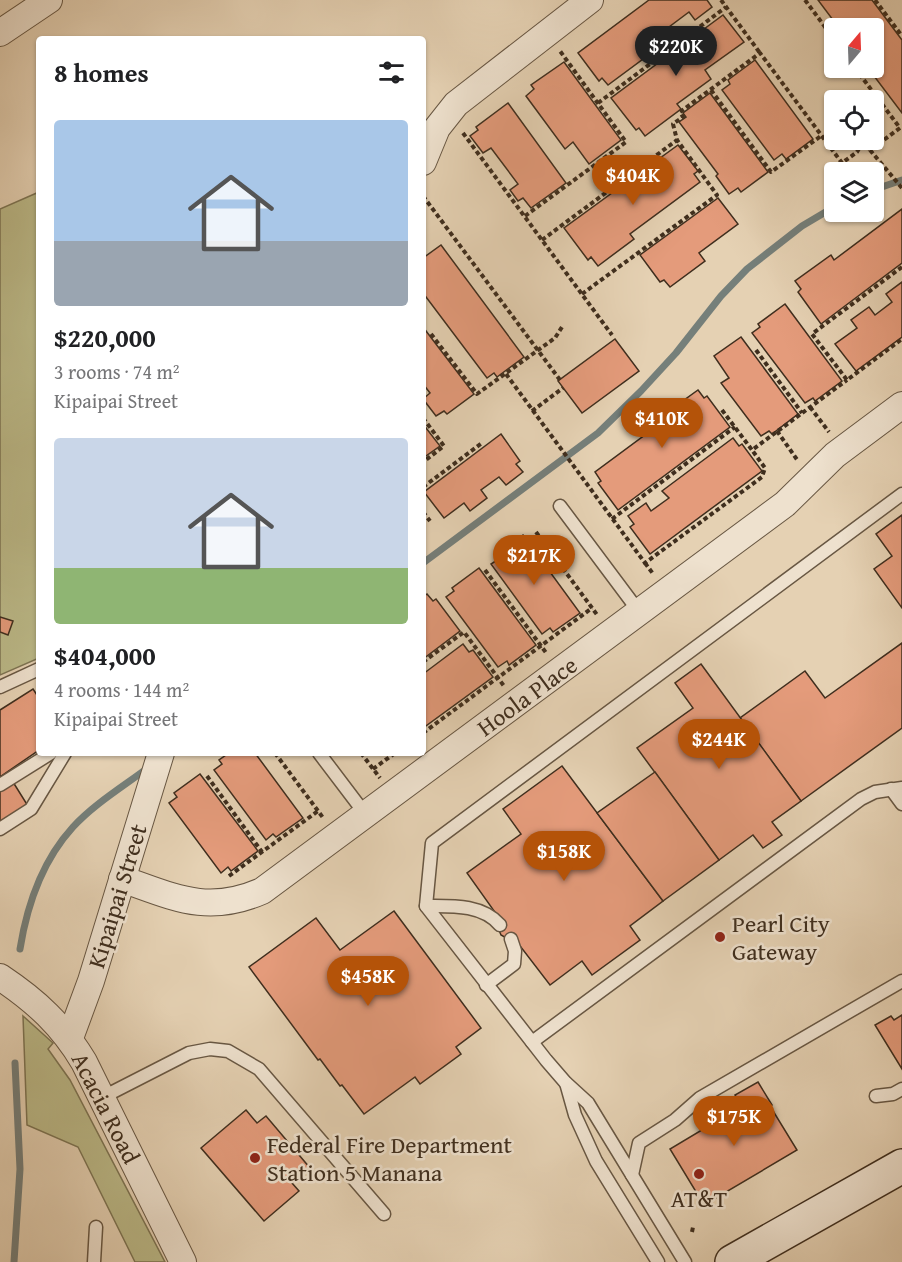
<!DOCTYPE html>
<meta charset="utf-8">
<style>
body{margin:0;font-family:"Gentium Book Plus",serif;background:#f6f6f6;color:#202124;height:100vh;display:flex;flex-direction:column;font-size:22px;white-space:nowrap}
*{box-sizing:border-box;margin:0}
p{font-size:20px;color:#757577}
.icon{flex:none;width:33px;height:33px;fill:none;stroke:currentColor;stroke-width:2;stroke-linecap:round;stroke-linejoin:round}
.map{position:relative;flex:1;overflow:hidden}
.panel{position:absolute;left:36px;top:36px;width:390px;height:720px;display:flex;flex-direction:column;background:#fff;border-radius:6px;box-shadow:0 2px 4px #0004}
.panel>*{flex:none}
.needle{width:39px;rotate:19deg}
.buttons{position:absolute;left:824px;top:18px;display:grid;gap:12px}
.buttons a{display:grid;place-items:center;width:60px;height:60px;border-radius:6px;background:#fff;box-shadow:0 2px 4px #0004;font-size:30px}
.price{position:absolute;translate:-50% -51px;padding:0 14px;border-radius:21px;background:#b45309;color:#fff;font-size:20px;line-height:39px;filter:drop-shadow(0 2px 3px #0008)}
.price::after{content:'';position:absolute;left:50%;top:36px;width:18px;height:14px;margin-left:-9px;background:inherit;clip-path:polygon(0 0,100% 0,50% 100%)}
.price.on{background:#222;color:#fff}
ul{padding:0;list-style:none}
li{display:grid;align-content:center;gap:12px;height:318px;padding:0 18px}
li span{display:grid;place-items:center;height:186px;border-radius:6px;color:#555}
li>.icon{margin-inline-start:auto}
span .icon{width:108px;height:108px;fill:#fffc;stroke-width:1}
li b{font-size:26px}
h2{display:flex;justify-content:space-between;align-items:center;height:72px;padding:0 18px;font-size:26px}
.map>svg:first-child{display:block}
.green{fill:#bbb988;stroke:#7d7453;stroke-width:1.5}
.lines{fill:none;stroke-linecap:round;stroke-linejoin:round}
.stream{stroke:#757f7a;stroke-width:7}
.building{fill:#e49b7b;stroke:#3f2e1e;stroke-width:1.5}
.service-casing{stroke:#685743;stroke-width:15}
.minor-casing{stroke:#685743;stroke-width:28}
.secondary-casing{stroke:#3f2e1e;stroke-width:36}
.path{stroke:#3f2e1e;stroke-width:4;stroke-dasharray:4.5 3;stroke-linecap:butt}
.service{stroke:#eee1ce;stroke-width:12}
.minor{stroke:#eee1ce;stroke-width:26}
.secondary{stroke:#eee1ce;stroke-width:33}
.poi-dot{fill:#8f2418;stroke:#eee1ce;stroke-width:2}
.labels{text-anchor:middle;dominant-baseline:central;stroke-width:5;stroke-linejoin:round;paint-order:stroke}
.street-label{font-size:24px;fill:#3f2e1e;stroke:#eee1ce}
.poi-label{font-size:24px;fill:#3f2e1e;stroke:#eee1ce;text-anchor:start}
</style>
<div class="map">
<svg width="902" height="1262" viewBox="0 0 902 1262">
<rect width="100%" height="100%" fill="#e5d1b3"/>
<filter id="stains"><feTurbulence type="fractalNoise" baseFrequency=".00333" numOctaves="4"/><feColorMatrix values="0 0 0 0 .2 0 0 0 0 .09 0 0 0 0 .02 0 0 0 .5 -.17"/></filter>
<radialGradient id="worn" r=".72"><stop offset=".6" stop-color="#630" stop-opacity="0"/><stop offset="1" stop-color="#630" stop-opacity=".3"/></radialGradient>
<g class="green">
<path d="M39,192V658L0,675V209Z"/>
<path d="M23,1016L53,1043L48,1049L70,1080L165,1262H135L78,1147L27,1125Z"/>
</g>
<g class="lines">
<g class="stream">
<path d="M873,190L902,180"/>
<path d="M423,563L598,433L641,391L676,353L721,296L747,269L802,226L834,207"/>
<path d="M20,949C27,905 42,861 73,827C94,804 124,786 149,767"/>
<path d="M14,1262L20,1169L15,1063"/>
</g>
</g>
<g class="building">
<path d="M649,0H707L712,7L695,20L689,12L637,51L643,59L608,85L602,78L599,81L578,53Z"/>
<path d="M818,0H872L902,40V113L868,68H873V28H839Z"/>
<path d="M723,15L744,42L705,70L711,79L677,104L681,109L645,136L639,128L636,130L611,98Z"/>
<path d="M755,60L813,139L786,159L782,154L774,160L722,90L730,84L728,80Z"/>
<path d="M564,62L621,140L589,164L573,142L565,149L526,96L534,89L531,85Z"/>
<path d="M710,93L768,172L741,192L738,188L729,194L716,176L718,174L679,122L686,117L683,113Z"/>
<path d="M508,103L566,183L531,208L523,198L518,201L510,190L518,184L491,148L483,153L470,136L478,130L476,127Z"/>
<path d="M678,145L698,171L694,174L700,182L630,234L634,239L598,266L591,257L588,260L564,228Z"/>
<path d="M718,198L738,224L699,253L705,261L670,287L664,280L660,282L640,255Z"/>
<path d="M902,209V263L821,324L798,292L801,289L795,281L831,255L834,260Z"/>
<path d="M441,245L524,357L497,377L494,373L487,378L423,293V258Z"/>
<path d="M902,282V337L856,371L835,344L857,328L851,320L869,307L875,315L892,302L886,294Z"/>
<path d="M785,304L842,381L815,401L813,398L805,403L752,333L760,327L758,324Z"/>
<path d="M423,327L474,394L447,414L444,411L436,416L423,399L430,393L423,384Z"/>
<path d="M741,337L798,414L772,434L769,431L761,436L721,383L729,378L714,356Z"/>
<path d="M615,339L639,371L582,413L558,381Z"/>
<path d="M698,390L704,398L707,396L730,427L618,510L598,483L601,481L595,472L665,420L662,416Z"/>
<path d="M423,424L440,446L423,458Z"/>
<path d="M501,434L520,461L516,464L523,472L506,485L499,477L481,490L487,498L470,511L464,503L444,518L424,492Z"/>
<path d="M733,438L739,446L742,444L762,471L650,554L630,527L634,524L628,516L646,503L651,511L669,498L662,491Z"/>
<path d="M902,515V608L874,569L892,556L876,534Z"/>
<path d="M523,535L580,613L553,632L550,628L542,634L491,564L499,559L496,555Z"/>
<path d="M479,568L536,645L509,665L507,661L498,667L446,597L454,591L452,588Z"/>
<path d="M427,594L433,601L436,599L460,631L423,659V597Z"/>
<path d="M0,617L13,621L8,635L0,632Z"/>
<path d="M902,643V728L801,801L740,718L805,671L825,698Z"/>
<path d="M463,644L469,652L473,650L493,677L423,728V674Z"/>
<path d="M701,664L801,801L772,822L782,835L763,848L753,835L719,860L637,748L693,708L675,683Z"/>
<path d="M33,689L39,698V750L0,777V710Z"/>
<path d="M229,753H255L303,818L276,837L273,834L266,840L214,770L222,764L219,760Z"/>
<path d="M562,766L663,901L630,926L640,940L592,975L582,961L550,985L514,938L508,939L501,935L499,930L502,922L467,873L521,834L503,809Z"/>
<path d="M655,772L719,860L663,901L597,813Z"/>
<path d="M200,774L258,851L231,871L228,867L221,873L169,803L177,797L174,793Z"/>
<path d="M13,782L28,806L0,824V790Z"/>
<path d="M394,911L481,1028L456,1047L461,1054L420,1084L415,1077L364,1114L342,1085L340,1086L320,1059L318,1060L249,967L316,918L340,950Z"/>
<path d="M902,1015V1069L875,1025L891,1016L894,1020Z"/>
<path d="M758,1082L772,1105L770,1106L797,1150L704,1205L670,1149L742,1106L735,1095Z"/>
<path d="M246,1110L257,1123L266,1116L310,1168L292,1183L299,1191L264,1221L201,1148Z"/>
</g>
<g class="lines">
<defs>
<g id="service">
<path d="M560,506L640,613"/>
<path d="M0,687L39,669"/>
<path d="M319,753L366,815"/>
<path d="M0,785L51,753"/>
<path d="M891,789L902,804"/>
<path d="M0,829L31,809L65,753"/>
<path d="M426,906C451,906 482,904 500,925"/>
<path d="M486,985L514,964L515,951L511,939"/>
<path d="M532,1042L861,799L875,792L902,788"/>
<path d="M566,1083L575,1115L596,1161L658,1262"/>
<path d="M876,1096L893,1094L902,1089"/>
<path d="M101,1098L189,1053L210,1049L228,1051L259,1069L384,1214"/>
<path d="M632,1175L639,1143L675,1120L700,1098L902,981"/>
<path d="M94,1262L96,1227"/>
<path d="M685,1262L588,1103L565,1082L546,1060L426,906L432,843L902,494"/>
</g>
<g id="minor">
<path d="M0,33L49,0"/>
<path d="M423,162L437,128L456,104L590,0"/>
<path d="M122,879C174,897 207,915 262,891L785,504L835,455L902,405"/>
<path d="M0,977C36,1001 62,1025 84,1062L183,1262"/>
<path d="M70,1038L91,981L161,753"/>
</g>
<path id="secondary" d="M732,1262L902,1166"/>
</defs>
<use href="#service" class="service-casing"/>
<use href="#minor" class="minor-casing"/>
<use href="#secondary" class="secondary-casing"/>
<g class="path">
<path d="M721,0L760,53"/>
<path d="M805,0L834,39"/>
<path d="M875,0L902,36"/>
<path d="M855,68L900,128L870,150L865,140"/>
<path d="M711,90L771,172L821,136"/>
<path d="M598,103L726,7"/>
<path d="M463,133L612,335"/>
<path d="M870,150L902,188"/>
<path d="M423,196L560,380"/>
<path d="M525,216L626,142L560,51"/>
<path d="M542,240L677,140"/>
<path d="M902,267L812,334L847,380L902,339"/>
<path d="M582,294L717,195L677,140L673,124L683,117L680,112L760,53L842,163L857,152L864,140"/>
<path d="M431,334L477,394L555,338L562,327"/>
<path d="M756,350L802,413"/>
<path d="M506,374L645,563L762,477L765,468L752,450"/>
<path d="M810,407L829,432"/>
<path d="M722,410L752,450L847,380"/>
<path d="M532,411L563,388"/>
<path d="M423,418L444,446L423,462"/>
<path d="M777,431L798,461"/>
<path d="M423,487L482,443"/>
<path d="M423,512L430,521"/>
<path d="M612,519L735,427"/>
<path d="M536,532L598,616"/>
<path d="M645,563L654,575"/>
<path d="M485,570L547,654"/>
<path d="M423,662L464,632L504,686"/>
<path d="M423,733L592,608"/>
<path d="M275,753L324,819"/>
<path d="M361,753L380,778"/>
<path d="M373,769L395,753"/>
<path d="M207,776L262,852"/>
<path d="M229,876L318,811"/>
<path d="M692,1232L693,1227"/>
</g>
<use href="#service" class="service"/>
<use href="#minor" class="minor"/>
<use href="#secondary" class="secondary"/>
</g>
<g class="poi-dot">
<circle cx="720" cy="937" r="6"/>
<circle cx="255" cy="1158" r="6"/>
<circle cx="699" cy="1174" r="6"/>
</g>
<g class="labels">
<g class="street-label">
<text transform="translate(527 696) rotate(-36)">Hoola Place</text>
<text transform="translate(117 896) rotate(-73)">Kipaipai Street</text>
<text transform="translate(106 1108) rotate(63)">Acacia Road</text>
</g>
<g class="poi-label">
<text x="732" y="923">Pearl City<tspan x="732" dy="28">Gateway</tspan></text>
<text x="267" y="1144">Federal Fire Department<tspan x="267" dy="28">Station 5 Manana</tspan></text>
<text x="699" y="1198" text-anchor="middle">AT&amp;T</text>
</g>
</g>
<rect width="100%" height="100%" filter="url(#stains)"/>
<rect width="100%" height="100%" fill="url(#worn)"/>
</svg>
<div class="buttons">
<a><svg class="needle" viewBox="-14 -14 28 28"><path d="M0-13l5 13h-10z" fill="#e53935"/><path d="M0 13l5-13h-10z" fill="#757577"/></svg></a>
<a><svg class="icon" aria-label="locate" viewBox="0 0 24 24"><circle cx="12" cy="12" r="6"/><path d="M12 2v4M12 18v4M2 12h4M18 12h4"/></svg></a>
<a><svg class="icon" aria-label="layers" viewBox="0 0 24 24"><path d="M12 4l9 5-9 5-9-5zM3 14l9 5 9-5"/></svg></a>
</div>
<b class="price on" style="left:676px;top:77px">$220K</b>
<b class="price" style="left:633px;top:206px">$404K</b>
<b class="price" style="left:662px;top:449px">$410K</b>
<b class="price" style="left:534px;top:586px">$217K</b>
<b class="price" style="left:719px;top:770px">$244K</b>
<b class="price" style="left:564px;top:882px">$158K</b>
<b class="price" style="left:368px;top:1007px">$458K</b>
<b class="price" style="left:734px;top:1147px">$175K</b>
<section class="panel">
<h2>8 homes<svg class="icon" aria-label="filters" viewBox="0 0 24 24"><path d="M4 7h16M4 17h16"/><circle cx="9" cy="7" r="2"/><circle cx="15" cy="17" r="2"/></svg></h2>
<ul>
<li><span style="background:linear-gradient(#a9c7e8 65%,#9aa5b1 0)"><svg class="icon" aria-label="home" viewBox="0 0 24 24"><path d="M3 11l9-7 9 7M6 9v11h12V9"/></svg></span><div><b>$220,000</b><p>3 rooms · 74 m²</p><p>Kipaipai Street</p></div></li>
<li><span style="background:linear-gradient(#c9d6e8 70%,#8fb573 0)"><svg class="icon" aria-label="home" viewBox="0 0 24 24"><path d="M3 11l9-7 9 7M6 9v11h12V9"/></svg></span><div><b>$404,000</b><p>4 rooms · 144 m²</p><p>Kipaipai Street</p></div></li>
</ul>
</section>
</div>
